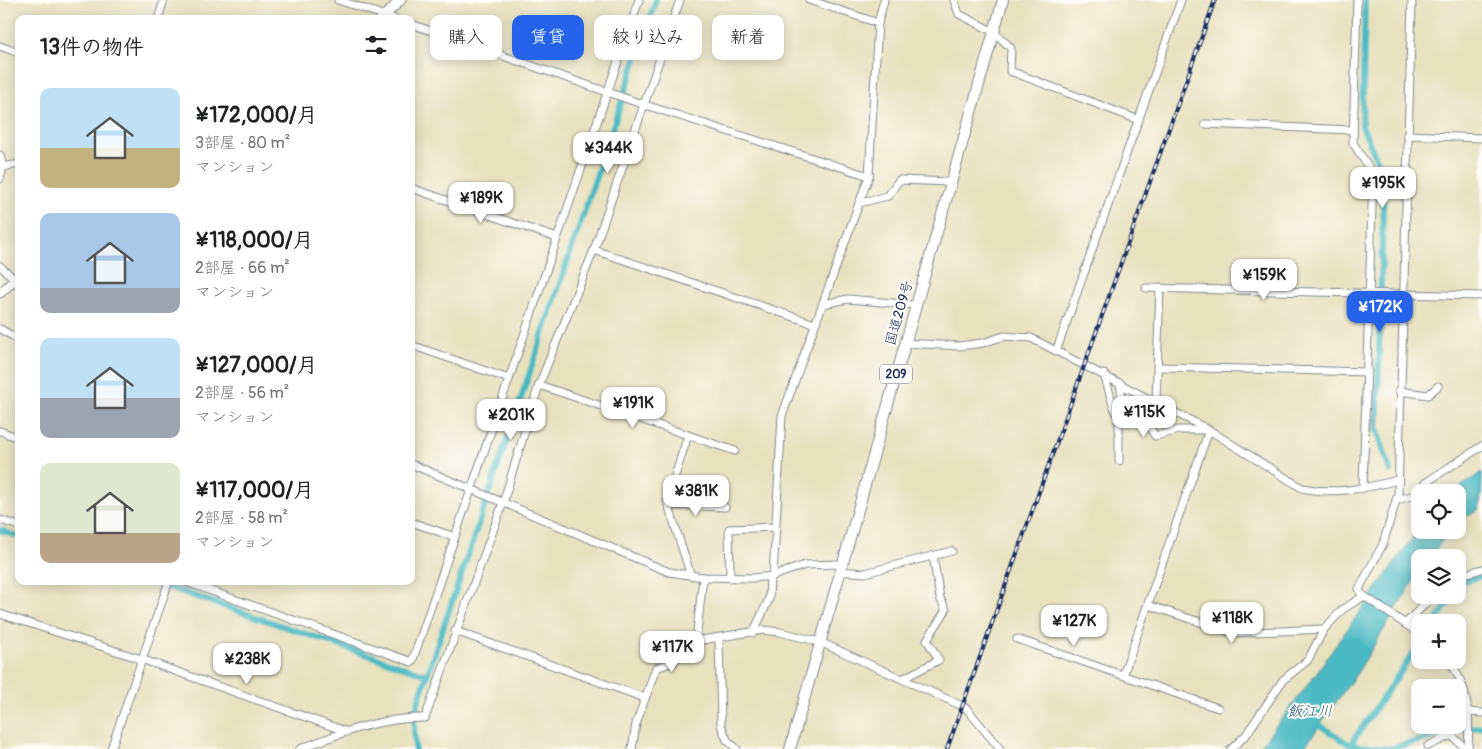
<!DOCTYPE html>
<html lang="ja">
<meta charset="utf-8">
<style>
body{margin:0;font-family:Pangolin,"Klee One",sans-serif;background:#f6f6f6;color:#202124;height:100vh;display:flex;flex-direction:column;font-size:19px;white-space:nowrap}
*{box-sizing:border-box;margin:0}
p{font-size:16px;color:#757577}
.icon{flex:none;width:28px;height:28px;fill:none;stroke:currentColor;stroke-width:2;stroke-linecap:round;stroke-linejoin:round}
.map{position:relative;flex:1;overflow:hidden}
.drawer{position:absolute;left:15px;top:15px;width:400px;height:570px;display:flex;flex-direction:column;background:#fff;border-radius:10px;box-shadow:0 2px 12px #0003}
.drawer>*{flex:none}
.top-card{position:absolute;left:430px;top:15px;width:475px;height:45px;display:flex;gap:10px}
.tools{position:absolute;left:1411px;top:484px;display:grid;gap:10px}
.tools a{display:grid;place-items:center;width:55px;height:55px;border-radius:10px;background:#fff;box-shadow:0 2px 12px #0003;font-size:25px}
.price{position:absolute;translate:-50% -42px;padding:0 11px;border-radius:10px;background:#fff;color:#222;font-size:16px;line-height:32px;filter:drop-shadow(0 1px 2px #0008)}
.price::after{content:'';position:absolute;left:50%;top:30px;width:15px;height:11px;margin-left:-8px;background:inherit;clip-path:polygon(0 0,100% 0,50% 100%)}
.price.current{background:#2563eb;color:#fff}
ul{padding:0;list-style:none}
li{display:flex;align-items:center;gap:15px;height:125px;padding:0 25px}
li span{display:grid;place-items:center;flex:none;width:140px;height:100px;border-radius:10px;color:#555}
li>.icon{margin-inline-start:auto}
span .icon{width:60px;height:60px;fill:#fffc;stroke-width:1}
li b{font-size:21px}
h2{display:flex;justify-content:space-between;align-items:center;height:60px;padding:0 25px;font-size:21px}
.pill{padding:0 18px;border-radius:10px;background:#fff;box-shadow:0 2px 12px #0003;font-size:18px;line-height:45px}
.pill.current{background:#2563eb;color:#fff}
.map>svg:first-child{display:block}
.water{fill:#4ab9c3;stroke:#327490}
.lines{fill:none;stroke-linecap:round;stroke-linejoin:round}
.canal{stroke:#4ab9c3;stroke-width:6}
.minor-casing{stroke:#81888e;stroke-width:9}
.major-casing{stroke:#81888e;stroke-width:11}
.highway-casing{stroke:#81888e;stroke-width:12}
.minor{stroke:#fff;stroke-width:7}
.major{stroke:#fff;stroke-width:9}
.highway{stroke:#fff;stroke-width:10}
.rail-casing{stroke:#1b2f5e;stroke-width:4}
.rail{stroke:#fdfcf7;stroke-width:2;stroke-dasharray:5.5;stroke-linecap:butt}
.labels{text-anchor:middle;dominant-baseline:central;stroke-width:4;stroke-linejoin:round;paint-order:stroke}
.shield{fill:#fdfcf7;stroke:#5f6c8c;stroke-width:1}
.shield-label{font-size:12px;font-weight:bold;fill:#1b2f5e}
.street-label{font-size:14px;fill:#1b2f5e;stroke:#fdfcf7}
.water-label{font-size:15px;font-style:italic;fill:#2b5f81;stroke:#fdfcf7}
</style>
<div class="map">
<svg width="1482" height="749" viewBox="0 0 1482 749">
<rect width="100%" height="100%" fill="#fdfcf7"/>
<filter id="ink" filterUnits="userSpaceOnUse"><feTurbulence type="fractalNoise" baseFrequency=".02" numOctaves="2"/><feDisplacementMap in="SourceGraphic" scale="10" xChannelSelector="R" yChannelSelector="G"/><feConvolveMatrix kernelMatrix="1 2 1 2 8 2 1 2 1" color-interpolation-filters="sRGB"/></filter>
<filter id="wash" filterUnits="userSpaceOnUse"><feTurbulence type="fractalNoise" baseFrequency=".0096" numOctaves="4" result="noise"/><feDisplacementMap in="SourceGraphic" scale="20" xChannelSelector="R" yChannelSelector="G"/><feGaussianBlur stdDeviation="1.12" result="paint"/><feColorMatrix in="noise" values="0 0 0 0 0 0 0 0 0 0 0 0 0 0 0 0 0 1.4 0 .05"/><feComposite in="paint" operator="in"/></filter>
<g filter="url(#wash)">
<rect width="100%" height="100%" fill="#e7e1be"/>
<g class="water">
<path d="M1482,472C1482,482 1482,504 1477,511C1470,515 1464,517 1458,524V492H1453Z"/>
<path d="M1419,525L1420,530H1450L1432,555L1420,558V571L1359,670L1303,749H1258L1309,683L1419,529Z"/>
</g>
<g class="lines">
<g class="canal">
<path d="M1365,0L1362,126L1384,176L1377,429L1390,471"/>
<path d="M0,530L19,537"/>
<path d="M150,581L427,675"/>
<path d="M1458,590L1463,581L1482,576"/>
<path d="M1435,622L1454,595"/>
<path d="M1315,722L1350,745L1389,749L1462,729L1482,727"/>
<path d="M1350,745L1420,644"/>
<path d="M415,749L414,714L656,0"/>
</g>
</g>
</g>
<g filter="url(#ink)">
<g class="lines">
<defs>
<g id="minor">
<path d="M338,0L395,19"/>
<path d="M809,0L878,23"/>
<path d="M954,0L959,14L994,32L1011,48L1010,71L1139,120"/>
<path d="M1357,0L1353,143L1373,174L1363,488"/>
<path d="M1412,0L1398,494L1383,544L1359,589L1361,594L1420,634"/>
<path d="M158,19L164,0"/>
<path d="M411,24L642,104L869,176"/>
<path d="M0,46L19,53"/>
<path d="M1205,124L1353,130"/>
<path d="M1407,135L1482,138"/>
<path d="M0,155L3,167L0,179"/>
<path d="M3,167L19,164"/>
<path d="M411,188L557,238"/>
<path d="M859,203L888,196L899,180L951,182"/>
<path d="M594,250L815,324"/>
<path d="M0,266L19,283"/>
<path d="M1146,288L1482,296"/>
<path d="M823,304L848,299L915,305"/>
<path d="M0,329L16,338L19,342"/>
<path d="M905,343L959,346L983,343L1004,336L1031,338L1209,430L1302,488C1334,495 1367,488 1398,480"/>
<path d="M411,345L509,379"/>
<path d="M1057,349L1181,0"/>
<path d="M1157,367L1368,372"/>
<path d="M1104,374L1113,405L1119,418V461"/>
<path d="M1120,383L1123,405L1142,414L1155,436L1179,430H1208"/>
<path d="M539,385L735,451"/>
<path d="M1399,391L1428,395L1438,386"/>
<path d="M1156,402L1160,287"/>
<path d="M0,431L19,438"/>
<path d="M688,435L667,501L691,576"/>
<path d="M411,464L669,572L703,577L752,578L773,576L805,565L841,564"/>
<path d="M1421,492L1425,483L1482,446"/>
<path d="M1396,500L1420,494"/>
<path d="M668,505L725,507"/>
<path d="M0,520L19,526"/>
<path d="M411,522L455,537"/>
<path d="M839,571L865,573L952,551"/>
<path d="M773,576L782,416L869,176L878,23L884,0"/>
<path d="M1458,576L1482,569"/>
<path d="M730,578L729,529L776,527"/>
<path d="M183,581L412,662L639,0"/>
<path d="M1148,605L1233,633L1324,629"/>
<path d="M0,614L141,659L345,731"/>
<path d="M1405,624L1434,595"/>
<path d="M455,631L645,698"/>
<path d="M753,633L769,599L770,576"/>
<path d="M719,638L721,725L727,740L737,749"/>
<path d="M1017,639L1218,708"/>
<path d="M696,641L703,577"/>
<path d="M1448,660C1469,685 1470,718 1468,749"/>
<path d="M1123,675L1209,430"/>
<path d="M902,679L939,660L927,640L946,610L940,598L933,556"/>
<path d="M1468,712L1482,713"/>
<path d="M1428,746L1451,735L1466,749"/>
<path d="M111,749L169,581"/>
<path d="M300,749C340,733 382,717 425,718L503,503L539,385L594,250L680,0"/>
<path d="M632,749L636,724L656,668L673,662L690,643L696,641L763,630L780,632L820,642L960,705L967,709L1000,749"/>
<path d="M1231,749L1246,735L1283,680L1308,660L1324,629L1343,609L1364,596"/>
</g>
<g id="major">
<path d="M381,19L401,0"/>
<path d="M0,293L19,276"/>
</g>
<path id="highway" d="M790,749L1003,0"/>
</defs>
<use href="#minor" class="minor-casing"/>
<use href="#major" class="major-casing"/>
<use href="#highway" class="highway-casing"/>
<use href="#minor" class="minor"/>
<use href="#major" class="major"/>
<use href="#highway" class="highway"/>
<defs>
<path id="rail" d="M947,749L1215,0"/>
</defs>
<use href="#rail" class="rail-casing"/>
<use href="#rail" class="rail"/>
</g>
</g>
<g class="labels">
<rect class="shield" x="880" y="364.5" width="32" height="19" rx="4"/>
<g class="shield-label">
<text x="896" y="374">209</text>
</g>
<g class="street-label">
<text transform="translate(899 313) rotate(-74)">国道209号</text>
</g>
<g class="water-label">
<text x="1310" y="711">飯江川</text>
</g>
</g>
</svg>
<div class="tools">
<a><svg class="icon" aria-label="locate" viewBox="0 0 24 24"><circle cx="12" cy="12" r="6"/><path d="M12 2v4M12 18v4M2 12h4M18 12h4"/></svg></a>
<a><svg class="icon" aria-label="layers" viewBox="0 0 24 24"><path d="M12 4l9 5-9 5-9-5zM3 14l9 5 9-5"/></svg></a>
<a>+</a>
<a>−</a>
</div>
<b class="price" style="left:608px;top:174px">¥344K</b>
<b class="price" style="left:1383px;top:209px">¥195K</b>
<b class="price" style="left:481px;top:224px">¥189K</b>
<b class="price" style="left:1264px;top:301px">¥159K</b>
<b class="price current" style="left:1380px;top:333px">¥172K</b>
<b class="price" style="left:633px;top:429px">¥191K</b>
<b class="price" style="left:1144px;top:438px">¥115K</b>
<b class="price" style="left:511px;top:441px">¥201K</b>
<b class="price" style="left:696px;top:517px">¥381K</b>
<b class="price" style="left:1232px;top:644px">¥118K</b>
<b class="price" style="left:1074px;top:647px">¥127K</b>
<b class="price" style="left:672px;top:673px">¥117K</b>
<b class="price" style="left:247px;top:685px">¥238K</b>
<div class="top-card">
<a class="pill">購入</a>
<a class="pill current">賃貸</a>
<a class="pill">絞り込み</a>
<a class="pill">新着</a>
</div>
<section class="drawer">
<h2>13件の物件<svg class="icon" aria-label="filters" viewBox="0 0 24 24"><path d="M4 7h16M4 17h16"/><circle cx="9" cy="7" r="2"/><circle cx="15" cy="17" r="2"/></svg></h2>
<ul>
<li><span style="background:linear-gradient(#bfe0f5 60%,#c2b280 0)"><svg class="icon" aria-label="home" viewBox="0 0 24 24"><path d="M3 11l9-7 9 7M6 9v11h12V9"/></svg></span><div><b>¥172,000/月</b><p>3部屋 · 80 m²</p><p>マンション</p></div></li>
<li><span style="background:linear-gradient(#a9c7e8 75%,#9aa5b1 0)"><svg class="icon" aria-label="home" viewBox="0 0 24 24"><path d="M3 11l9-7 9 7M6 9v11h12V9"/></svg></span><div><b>¥118,000/月</b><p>2部屋 · 66 m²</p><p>マンション</p></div></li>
<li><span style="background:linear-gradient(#bfe0f5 60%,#9aa5b1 0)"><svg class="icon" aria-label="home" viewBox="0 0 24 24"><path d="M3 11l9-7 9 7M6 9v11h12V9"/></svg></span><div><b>¥127,000/月</b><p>2部屋 · 56 m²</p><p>マンション</p></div></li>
<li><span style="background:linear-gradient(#dfe7d0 70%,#b9a48a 0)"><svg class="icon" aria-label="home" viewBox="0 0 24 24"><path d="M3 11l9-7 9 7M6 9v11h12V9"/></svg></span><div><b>¥117,000/月</b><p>2部屋 · 58 m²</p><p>マンション</p></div></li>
</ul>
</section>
</div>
